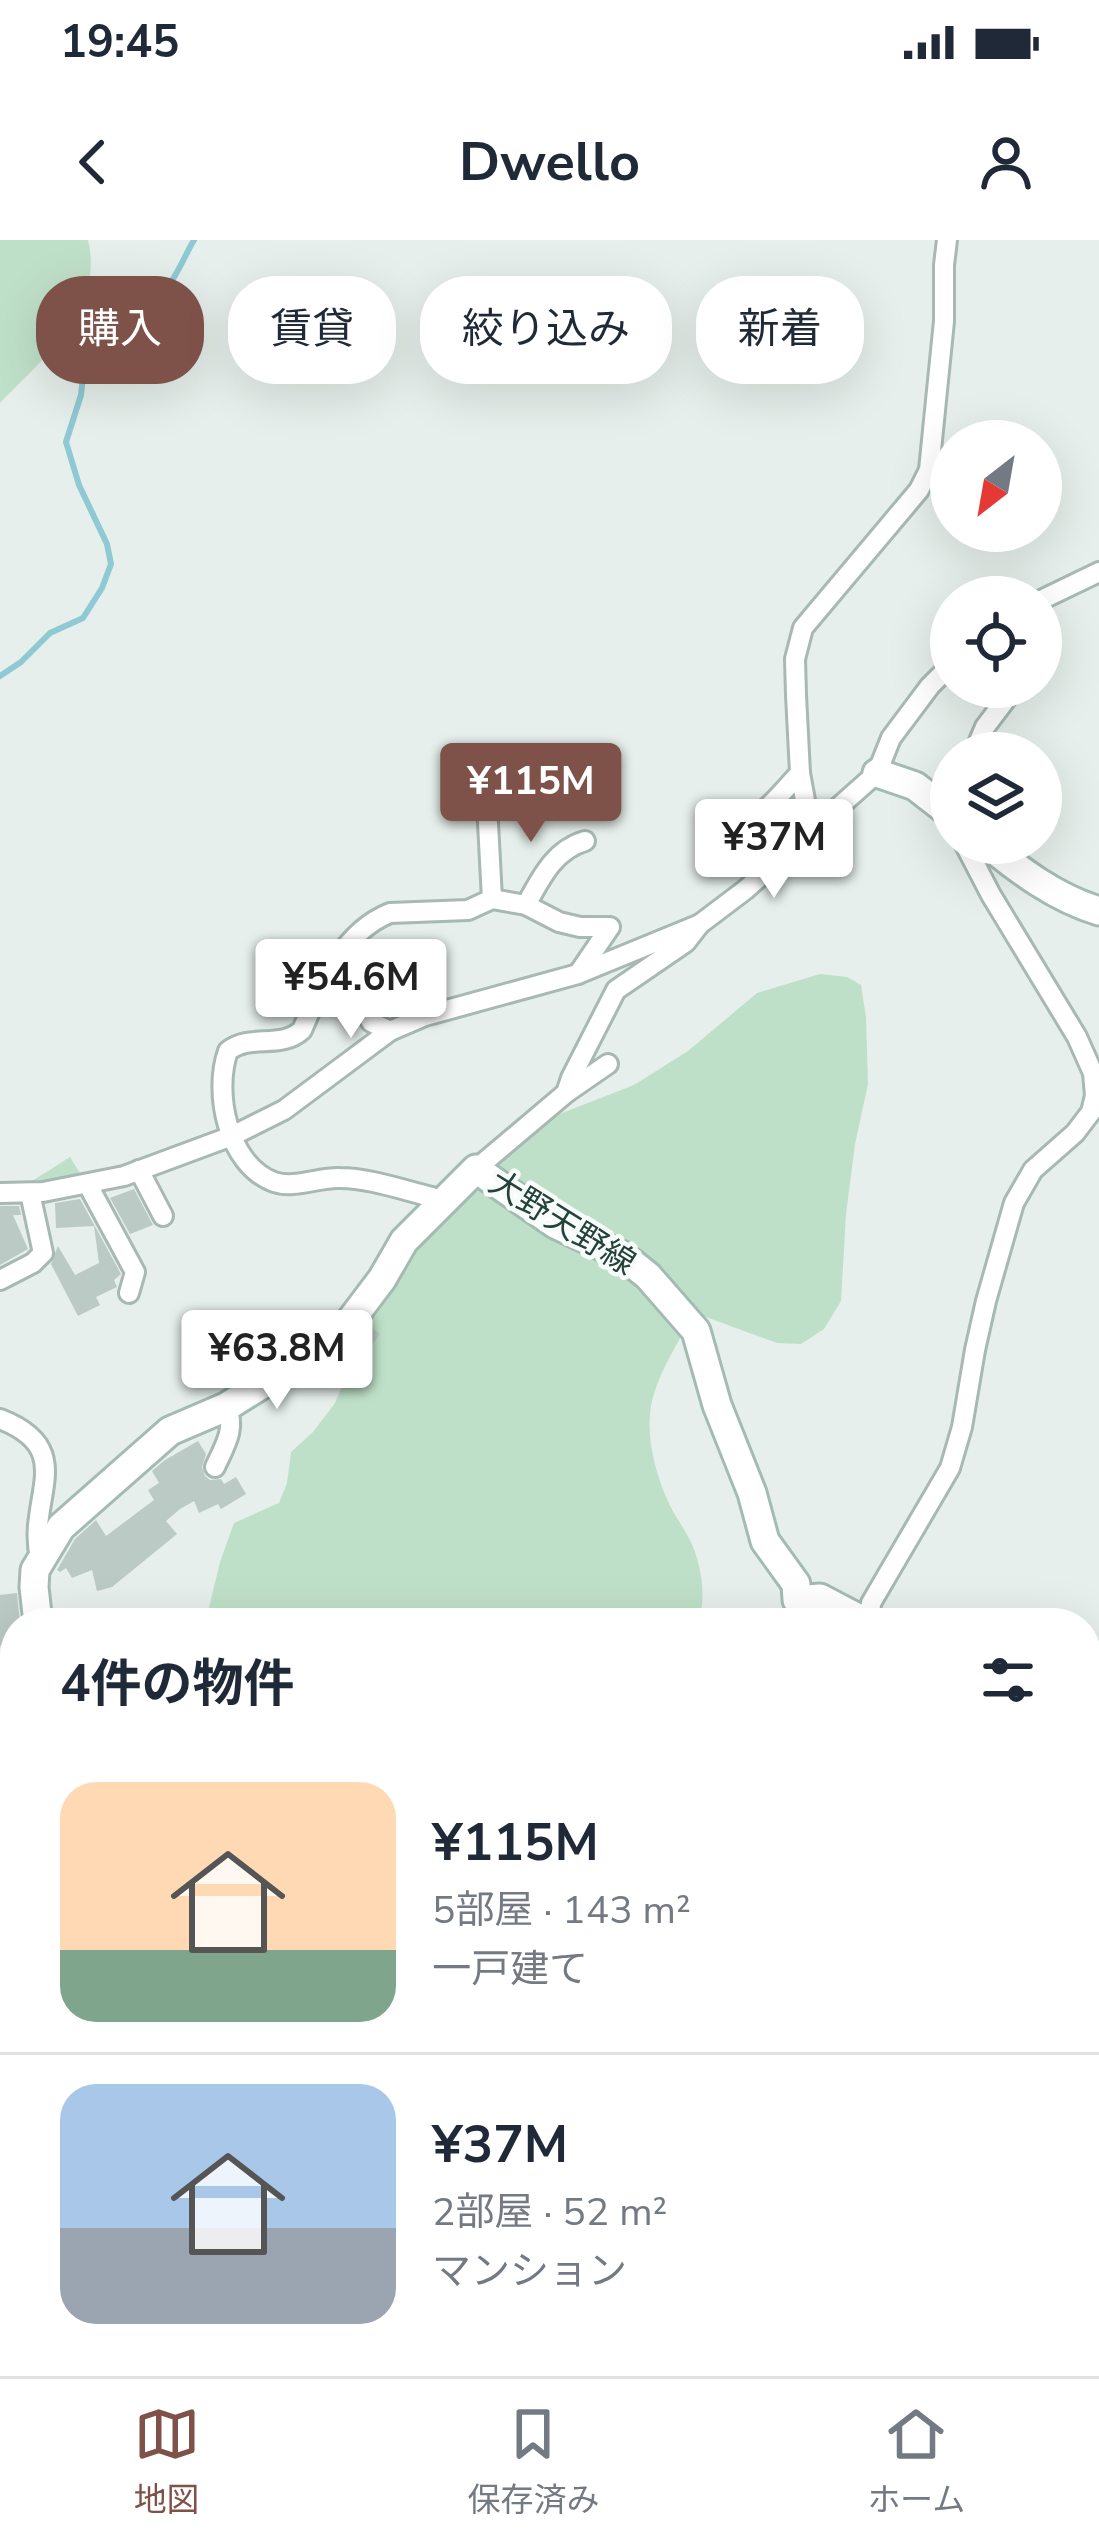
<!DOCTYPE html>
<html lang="ja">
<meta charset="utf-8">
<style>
body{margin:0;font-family:"Nunito Sans","Noto Sans JP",sans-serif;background:#f6f6f7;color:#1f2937;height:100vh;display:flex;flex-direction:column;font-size:45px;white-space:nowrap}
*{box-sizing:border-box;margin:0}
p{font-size:39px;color:#747a83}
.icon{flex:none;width:66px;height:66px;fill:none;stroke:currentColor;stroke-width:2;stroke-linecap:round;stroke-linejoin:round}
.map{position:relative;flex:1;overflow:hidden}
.details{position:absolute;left:0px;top:1368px;width:1101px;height:768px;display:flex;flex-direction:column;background:#fff;border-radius:48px 48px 0 0;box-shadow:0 12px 48px #0002}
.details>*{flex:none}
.guide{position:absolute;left:36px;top:36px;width:1029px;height:108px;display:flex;gap:24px}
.needle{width:78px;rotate:211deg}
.fabs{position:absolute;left:930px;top:180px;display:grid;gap:24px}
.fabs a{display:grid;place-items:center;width:132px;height:132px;border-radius:50%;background:#fff;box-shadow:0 12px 48px #0002;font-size:60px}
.price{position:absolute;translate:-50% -102px;padding:0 27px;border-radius:12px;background:#fff;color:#222;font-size:39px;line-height:78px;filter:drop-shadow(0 3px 6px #0008)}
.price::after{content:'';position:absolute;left:50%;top:72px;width:36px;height:27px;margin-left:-18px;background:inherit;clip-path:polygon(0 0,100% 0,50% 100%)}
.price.active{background:#7f5249;color:#fff}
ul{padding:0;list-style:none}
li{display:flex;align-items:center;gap:36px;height:300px;padding:0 60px}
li+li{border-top:3px solid #e0e1e3}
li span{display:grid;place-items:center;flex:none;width:336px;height:240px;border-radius:36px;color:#555}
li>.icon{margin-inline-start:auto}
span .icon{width:144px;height:144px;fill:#fffc;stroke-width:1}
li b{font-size:51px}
h2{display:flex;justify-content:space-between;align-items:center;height:144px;padding:0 60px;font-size:51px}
.chip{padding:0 42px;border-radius:48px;background:#fff;box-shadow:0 12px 48px #0002;font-size:42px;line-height:108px}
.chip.active{background:#7f5249;color:#fff}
.status{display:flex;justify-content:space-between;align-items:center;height:84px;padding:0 60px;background:#fff;direction:ltr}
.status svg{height:33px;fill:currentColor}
header{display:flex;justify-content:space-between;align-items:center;height:156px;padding:0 60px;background:#fff;font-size:54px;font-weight:700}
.dock{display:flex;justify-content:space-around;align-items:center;height:168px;border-top:3px solid #e0e1e3;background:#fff;font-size:33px;color:#747a83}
.dock a{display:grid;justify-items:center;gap:6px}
.dock .active{color:#7f5249}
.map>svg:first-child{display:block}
.green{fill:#bfe0c8}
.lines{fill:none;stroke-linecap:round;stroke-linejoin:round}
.stream{stroke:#8ec9d4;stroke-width:6}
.building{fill:#bbcac4}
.street-casing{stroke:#a8b8b2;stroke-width:24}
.secondary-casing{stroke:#a4bbb3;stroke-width:33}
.street{stroke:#fff;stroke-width:18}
.secondary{stroke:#fff;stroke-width:27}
.labels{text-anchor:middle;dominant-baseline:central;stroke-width:9;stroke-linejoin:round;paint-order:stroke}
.street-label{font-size:33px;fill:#24423a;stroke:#f7fbf9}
</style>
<div class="status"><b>19:45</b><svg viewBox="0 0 49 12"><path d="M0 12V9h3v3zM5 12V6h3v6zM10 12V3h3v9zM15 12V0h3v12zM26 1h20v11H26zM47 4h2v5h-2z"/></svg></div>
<header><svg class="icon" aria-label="back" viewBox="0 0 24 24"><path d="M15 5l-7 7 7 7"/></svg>Dwello<svg class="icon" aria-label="person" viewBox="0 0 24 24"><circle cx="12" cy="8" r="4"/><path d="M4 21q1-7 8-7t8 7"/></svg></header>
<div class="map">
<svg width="1099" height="2136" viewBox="0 0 1099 2136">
<rect width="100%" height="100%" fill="#e6efeb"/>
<g class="green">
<path d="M0,0H88C105,68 43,119 0,163Z"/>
<path d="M820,734L847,737L861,745L866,777L868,844L855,904L846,974L841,1061L824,1089L801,1104L777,1103L695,1073C680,1099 661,1128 653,1157C644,1190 654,1229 667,1259C673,1274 683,1286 690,1300C701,1322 708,1361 697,1383H202L208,1372L220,1322L234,1283L279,1263L287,1243L291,1212L313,1192L335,1163L383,1045L429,963L534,884L634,845L688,811L757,753Z"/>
<path d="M70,917L83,938L29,943Z"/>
<path d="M1099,1473V1621L1086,1597V1487Z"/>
</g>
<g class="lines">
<g class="stream">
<path d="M69,82C100,76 141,78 164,52C176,38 184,17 194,0"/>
<path d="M0,436L21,422L50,393L83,378L102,348L111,324L107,304L79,245L66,202L81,155L84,128L71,91"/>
</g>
</g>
<g class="building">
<path d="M134,949L153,985L130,994L110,958Z"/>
<path d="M80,959L121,1034L114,1040L117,1047L96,1057L100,1065L78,1076L51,1024L58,1006L75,1035L99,1023L94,986L56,988L55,963Z"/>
<path d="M0,966H19L21,975H13L28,1009L0,1025Z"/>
<path d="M369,1086L380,1094L361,1119L349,1111Z"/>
<path d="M198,1201L206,1214L202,1227L205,1236L210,1240L221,1239L224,1244L236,1237L246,1254L221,1269L218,1264L199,1273L194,1261L180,1269L166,1281L177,1294L112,1347L97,1351L92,1330L72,1338L66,1328L60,1332L57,1330L75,1299L96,1280L106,1296L154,1260L148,1250L159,1243L152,1231L165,1220Z"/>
<path d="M17,1353L20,1383H15V1430L0,1438V1418L4,1411L0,1405V1355Z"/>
<path d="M15,2079V2121H51L24,2136H0V2087Z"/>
</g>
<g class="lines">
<defs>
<g id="street">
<path d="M1041,360L1099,332"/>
<path d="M974,513L985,487L1010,454"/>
<path d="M487,564L492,659"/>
<path d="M720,582L734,589C761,580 781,553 800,533"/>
<path d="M811,593L800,533L796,455L795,419L803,388L919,250L929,230L944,81V25L947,0"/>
<path d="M526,665C541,638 554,610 585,601"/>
<path d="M363,764L371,782L390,791"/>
<path d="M566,853L608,824"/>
<path d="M476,929L566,853L571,838L616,750L686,702L700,684L745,650L877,533L891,498L930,446L951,425"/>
<path d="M139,930L163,976"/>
<path d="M88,945L135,1032L129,1053"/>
<path d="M0,953L43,952L124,936L232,896L284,870L390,791L425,776L578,734L700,684"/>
<path d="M442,963L432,957C403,950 369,938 340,938C319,937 294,949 274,942C228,925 213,853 228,811C251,793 280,810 302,790C321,746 342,692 390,673L468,670L492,659L526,665L559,682L580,687H610L578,734"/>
<path d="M0,1040L33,1023L43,1013L30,953"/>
<path d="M0,1179C80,1210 26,1259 40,1318"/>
<path d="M215,1227C224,1207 237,1188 226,1167"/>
<path d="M870,1379L871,1363L950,1228L962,1187L975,1110L986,1061L1014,963L1033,930L1075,893L1091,872L1095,856L1093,833L1077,797L991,655L964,603"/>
</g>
<g id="secondary">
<path d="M877,533L915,546L951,574"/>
<path d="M986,603C1020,631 1056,658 1099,671"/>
<path d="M38,1383L34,1347L35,1330L61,1287L170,1191L226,1167L285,1130L321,1112L339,1096L382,1039L404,1001L476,929L555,984L623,1016L648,1036L696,1091L717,1165L752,1253L765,1301L796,1344L797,1360L820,1358L856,1377L870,1379L872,1383"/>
<path d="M0,1472L15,1448"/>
<path d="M1086,1557L1099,1566"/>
</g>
</defs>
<use href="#street" class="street-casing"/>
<use href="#secondary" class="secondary-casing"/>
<use href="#street" class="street"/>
<use href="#secondary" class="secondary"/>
</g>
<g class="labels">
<g class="street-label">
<text transform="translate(562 983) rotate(32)">大野天野線</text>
</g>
</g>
</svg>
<div class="fabs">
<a><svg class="needle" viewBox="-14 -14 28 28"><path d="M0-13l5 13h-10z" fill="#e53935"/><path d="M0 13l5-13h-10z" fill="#747a83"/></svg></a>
<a><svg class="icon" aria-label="locate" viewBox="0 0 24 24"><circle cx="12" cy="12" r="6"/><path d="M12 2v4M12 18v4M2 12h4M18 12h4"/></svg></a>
<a><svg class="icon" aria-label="layers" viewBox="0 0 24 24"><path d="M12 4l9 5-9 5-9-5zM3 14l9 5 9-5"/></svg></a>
</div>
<b class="price active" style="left:531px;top:605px">¥115M</b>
<b class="price" style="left:774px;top:661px">¥37M</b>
<b class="price" style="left:351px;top:801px">¥54.6M</b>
<b class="price" style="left:277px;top:1172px">¥63.8M</b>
<div class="guide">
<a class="chip active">購入</a>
<a class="chip">賃貸</a>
<a class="chip">絞り込み</a>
<a class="chip">新着</a>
</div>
<section class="details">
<h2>4件の物件<svg class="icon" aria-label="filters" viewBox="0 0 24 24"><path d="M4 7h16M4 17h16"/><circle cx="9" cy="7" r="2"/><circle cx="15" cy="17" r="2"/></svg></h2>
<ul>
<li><span style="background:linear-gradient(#ffd9b3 70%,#7fa58c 0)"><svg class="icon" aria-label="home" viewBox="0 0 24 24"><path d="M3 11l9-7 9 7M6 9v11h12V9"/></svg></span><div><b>¥115M</b><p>5部屋 · 143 m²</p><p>一戸建て</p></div></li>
<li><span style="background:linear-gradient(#a9c7e8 60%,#9aa5b1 0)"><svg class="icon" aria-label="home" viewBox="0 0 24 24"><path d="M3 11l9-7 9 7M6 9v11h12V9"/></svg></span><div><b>¥37M</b><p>2部屋 · 52 m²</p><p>マンション</p></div></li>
</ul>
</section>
</div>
<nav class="dock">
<a class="active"><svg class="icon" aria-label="map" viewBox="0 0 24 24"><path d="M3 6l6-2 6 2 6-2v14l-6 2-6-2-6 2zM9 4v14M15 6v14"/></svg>地図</a>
<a><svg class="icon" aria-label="saved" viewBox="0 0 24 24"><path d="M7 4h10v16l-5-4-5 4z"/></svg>保存済み</a>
<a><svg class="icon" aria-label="home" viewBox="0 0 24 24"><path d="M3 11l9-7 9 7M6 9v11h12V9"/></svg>ホーム</a>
</nav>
